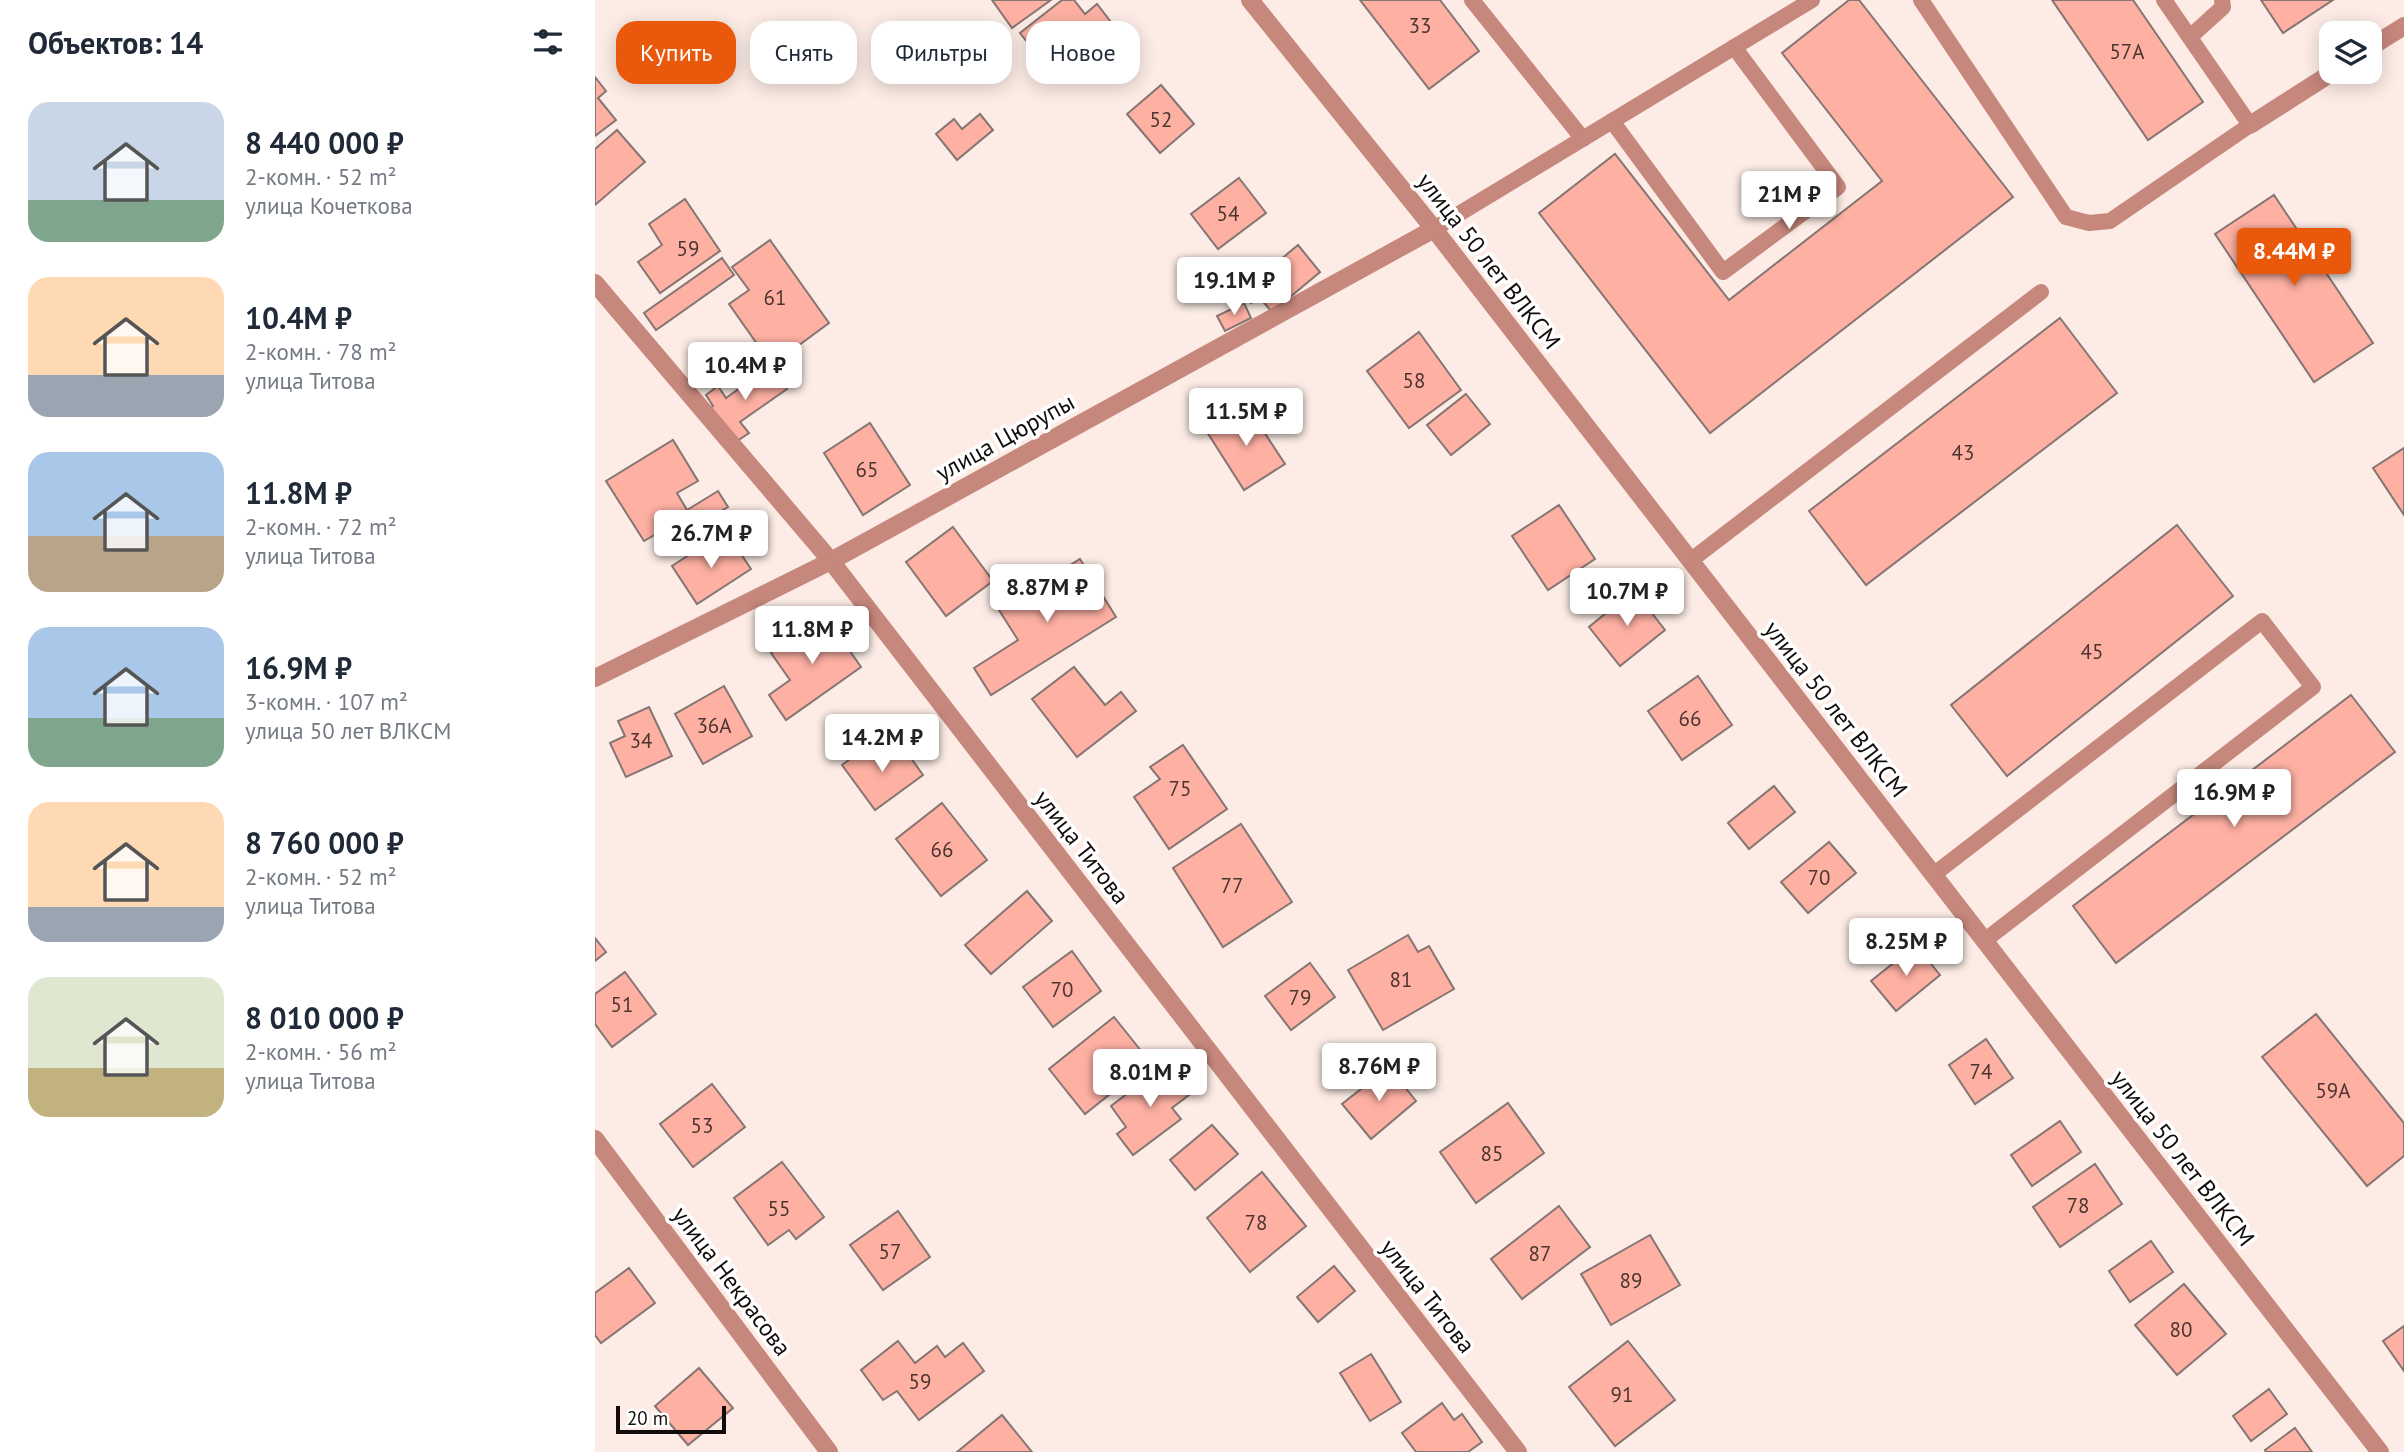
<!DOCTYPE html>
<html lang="ru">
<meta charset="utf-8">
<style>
body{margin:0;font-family:"PT Sans",sans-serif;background:#f6f6f7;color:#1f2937;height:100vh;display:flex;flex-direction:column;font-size:26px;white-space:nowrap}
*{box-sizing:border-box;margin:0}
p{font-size:23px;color:#747a83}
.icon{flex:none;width:38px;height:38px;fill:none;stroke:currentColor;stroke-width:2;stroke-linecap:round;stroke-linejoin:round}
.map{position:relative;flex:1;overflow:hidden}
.details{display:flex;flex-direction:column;background:#fff;width:595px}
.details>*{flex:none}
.banner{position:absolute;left:21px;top:21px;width:665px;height:63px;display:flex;gap:14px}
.tools{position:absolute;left:1724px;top:21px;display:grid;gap:14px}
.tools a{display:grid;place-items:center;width:63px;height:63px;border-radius:14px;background:#fff;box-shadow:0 4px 18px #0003;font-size:35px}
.scale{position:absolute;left:21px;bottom:18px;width:110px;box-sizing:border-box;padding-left:7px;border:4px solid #110c0a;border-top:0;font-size:19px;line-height:24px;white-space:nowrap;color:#110c0a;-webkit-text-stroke:5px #fff;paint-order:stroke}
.price{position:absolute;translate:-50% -60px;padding:0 16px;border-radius:7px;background:#fff;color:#222;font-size:23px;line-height:46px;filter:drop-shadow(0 2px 4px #0008)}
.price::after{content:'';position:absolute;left:50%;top:42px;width:21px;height:16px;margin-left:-10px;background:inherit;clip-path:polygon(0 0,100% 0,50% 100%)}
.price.on{background:#ea580c;color:#fff}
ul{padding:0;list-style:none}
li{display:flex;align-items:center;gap:21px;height:175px;padding:0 28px}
li span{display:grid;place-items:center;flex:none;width:196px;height:140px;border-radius:21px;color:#555}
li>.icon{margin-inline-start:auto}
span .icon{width:84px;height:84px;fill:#fffc;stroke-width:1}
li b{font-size:30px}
h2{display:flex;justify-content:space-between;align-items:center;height:84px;padding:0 28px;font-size:30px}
.chip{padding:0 24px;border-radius:21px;background:#fff;box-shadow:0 4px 18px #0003;font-size:24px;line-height:63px}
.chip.on{background:#ea580c;color:#fff}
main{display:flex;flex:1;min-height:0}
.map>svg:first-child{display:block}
.building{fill:#feb0a3;stroke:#857573;stroke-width:2}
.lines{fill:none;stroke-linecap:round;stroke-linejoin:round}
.service{stroke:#c6877c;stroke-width:16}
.minor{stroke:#c6877c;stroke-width:18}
.tertiary{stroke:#c6877c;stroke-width:18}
.labels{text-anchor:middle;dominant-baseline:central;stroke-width:7;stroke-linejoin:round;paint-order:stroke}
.number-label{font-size:21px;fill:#4c3530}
.street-label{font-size:24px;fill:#110c0a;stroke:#fff}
</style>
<main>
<section class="details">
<h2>Объектов: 14<svg class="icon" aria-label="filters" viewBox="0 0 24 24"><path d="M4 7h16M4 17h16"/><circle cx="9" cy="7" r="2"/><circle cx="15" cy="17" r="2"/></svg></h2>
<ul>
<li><span style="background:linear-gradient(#c9d6e8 70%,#7fa58c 0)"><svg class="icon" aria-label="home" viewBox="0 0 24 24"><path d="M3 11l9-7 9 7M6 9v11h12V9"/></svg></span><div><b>8 440 000 ₽</b><p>2-комн. · 52 m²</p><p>улица Кочеткова</p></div></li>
<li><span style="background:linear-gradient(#ffd9b3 70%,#9aa5b1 0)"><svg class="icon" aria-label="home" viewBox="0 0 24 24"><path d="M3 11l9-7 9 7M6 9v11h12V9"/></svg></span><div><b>10.4M ₽</b><p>2-комн. · 78 m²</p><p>улица Титова</p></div></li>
<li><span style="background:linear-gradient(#a9c7e8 60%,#b9a48a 0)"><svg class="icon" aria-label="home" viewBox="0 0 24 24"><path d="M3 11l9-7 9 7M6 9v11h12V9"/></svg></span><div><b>11.8M ₽</b><p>2-комн. · 72 m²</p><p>улица Титова</p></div></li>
<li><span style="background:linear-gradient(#a9c7e8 65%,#7fa58c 0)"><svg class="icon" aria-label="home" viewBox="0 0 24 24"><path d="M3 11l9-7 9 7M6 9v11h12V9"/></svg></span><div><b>16.9M ₽</b><p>3-комн. · 107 m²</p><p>улица 50 лет ВЛКСМ</p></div></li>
<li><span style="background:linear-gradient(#ffd9b3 75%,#9aa5b1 0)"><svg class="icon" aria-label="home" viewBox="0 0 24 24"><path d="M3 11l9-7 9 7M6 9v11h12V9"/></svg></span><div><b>8 760 000 ₽</b><p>2-комн. · 52 m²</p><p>улица Титова</p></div></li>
<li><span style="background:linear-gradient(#dfe7d0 65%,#c2b280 0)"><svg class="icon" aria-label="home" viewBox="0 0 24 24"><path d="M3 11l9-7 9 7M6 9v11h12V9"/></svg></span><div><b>8 010 000 ₽</b><p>2-комн. · 56 m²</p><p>улица Титова</p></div></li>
</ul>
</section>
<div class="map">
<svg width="1809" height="1452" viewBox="0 0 1809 1452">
<rect width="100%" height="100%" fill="#fcece5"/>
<g class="building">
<path d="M397,0H456L417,28Z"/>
<path d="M467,0H479L490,14L502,4L522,30L472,70L454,49L444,57L425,33Z"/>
<path d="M765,0H845L884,51L834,89Z"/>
<path d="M1254,0H1264L1418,197L1115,433L944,213L1020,154L1134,300L1287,181L1187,53Z"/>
<path d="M1457,0H1538L1608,102L1553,140Z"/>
<path d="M1666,0H1738L1688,33Z"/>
<path d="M0,77L11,91L3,98L21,120L0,136Z"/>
<path d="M566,85L599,124L565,153L532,114Z"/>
<path d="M385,114L398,130L362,160L341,134L359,119L367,129Z"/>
<path d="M22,130L50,162L0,205V149Z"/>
<path d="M644,178L671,213L623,249L596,214Z"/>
<path d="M1679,195L1778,343L1719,382L1620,234Z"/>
<path d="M90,199L125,251L65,293L43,262L67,245L54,224Z"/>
<path d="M175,240L234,323L177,365L134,304L154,290L137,267Z"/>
<path d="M703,245L725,272L677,312L664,297L656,303L641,284L673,258L679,265Z"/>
<path d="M127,258L139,275L61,330L49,313Z"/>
<path d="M649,303L656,318L630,331L622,316Z"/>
<path d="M1465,318L1522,393L1271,585L1214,511Z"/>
<path d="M824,332L866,390L814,428L772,371Z"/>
<path d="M175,366L192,389L145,422L154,433L139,443L115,408L118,406L111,395L123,386L131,398Z"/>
<path d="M871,394L895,424L856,455L832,425Z"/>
<path d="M652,406L690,464L649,490L612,432Z"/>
<path d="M275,423L315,485L268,515L229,453Z"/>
<path d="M78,440L103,481L82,493L92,510L123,491L133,507L70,545L63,533L49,541L11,481Z"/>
<path d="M1809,448V515L1778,468Z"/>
<path d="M964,505L1000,559L953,590L917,536Z"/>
<path d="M1582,525L1638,596L1412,776L1356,705Z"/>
<path d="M358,527L398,581L351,616L311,562Z"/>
<path d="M136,539L156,569L102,604L77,566L109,545L115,553Z"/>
<path d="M485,559L521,617L396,695L379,668L423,640L404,610Z"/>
<path d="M1039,590L1070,630L1025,666L994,627Z"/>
<path d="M230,615L266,667L191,720L174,695L195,680L176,653Z"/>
<path d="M479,667L510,705L526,692L541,711L482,757L437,699Z"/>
<path d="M1103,676L1137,725L1087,760L1053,711Z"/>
<path d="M129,686L157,736L108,764L80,714Z"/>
<path d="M1756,695L1800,752L1521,963L1478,906Z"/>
<path d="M54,707L77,756L31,777L15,743L30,736L23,721Z"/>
<path d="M306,744L328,775L280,810L247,765L271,747L282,762Z"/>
<path d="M588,745L632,809L574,849L539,797L565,779L555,767Z"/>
<path d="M1179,786L1200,812L1154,849L1133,823Z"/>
<path d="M347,803L392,860L346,896L301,839Z"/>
<path d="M646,824L697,902L628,947L578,868Z"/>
<path d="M1234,842L1261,873L1213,913L1186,882Z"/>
<path d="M432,891L457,921L396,974L370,945Z"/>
<path d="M813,935L823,952L834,946L859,989L788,1030L753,970Z"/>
<path d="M0,938L11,952L0,961Z"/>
<path d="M1321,945L1345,975L1301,1011L1276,981Z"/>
<path d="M477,951L506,991L458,1027L428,987Z"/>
<path d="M715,963L740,997L696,1030L670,996Z"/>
<path d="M30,972L61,1014L17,1047L0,1024V994Z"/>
<path d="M1721,1014L1809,1123V1156L1772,1186L1667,1057Z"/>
<path d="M519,1017L555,1062L490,1114L454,1069Z"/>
<path d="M1391,1039L1418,1078L1380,1104L1354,1065Z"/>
<path d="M571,1064L594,1095L577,1108L586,1119L538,1155L522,1134L531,1127L516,1106Z"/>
<path d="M794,1067L821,1101L776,1139L747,1104Z"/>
<path d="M117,1084L150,1127L98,1167L65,1124Z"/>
<path d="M913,1103L949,1153L881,1203L845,1152Z"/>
<path d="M1465,1121L1486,1152L1437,1186L1416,1155Z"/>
<path d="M617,1125L643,1154L600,1190L575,1160Z"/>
<path d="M187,1162L229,1217L201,1239L194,1230L173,1245L139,1198Z"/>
<path d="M1500,1164L1527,1204L1465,1247L1438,1207Z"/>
<path d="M667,1172L711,1226L655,1272L612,1218Z"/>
<path d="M964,1206L995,1247L927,1299L896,1259Z"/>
<path d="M303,1211L335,1257L288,1290L255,1245Z"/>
<path d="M1055,1235L1085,1285L1016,1325L986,1274Z"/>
<path d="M1556,1241L1578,1272L1535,1302L1514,1271Z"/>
<path d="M739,1266L760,1291L723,1322L702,1297Z"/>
<path d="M34,1268L60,1303L6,1343L0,1335V1293Z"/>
<path d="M1589,1284L1631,1334L1582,1375L1540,1325Z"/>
<path d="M1809,1326V1371L1788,1341Z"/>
<path d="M303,1341L320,1363L342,1346L350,1357L368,1343L389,1371L324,1420L302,1391L288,1400L266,1370Z"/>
<path d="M1033,1341L1080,1400L1020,1446L974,1387Z"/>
<path d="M776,1354L806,1402L775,1421L745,1373Z"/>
<path d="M104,1368L138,1408L93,1445L60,1406Z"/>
<path d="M1674,1389L1692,1414L1656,1441L1638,1416Z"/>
<path d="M847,1403L859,1420L867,1414L887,1442L873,1452H821L807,1433Z"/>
<path d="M407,1415L437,1452H362Z"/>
<path d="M1700,1428L1717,1452H1671L1670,1450Z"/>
</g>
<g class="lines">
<g class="service">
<path d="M877,0L988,139"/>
<path d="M1326,0L1471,217L1494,223L1515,221L1655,125L1569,0"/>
<path d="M1595,37L1628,7L1627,0"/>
<path d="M1017,121L1128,272L1243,187L1139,47"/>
<path d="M839,229L1217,0"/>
<path d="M1095,561L1446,292"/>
<path d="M1338,875L1667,621L1718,687L1389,941"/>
</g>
<g class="minor">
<path d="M1774,48L1809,26"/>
<path d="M1655,125L1738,72"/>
<path d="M0,283L236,561L923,1452"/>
<path d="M0,1139L234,1452"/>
</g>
<g class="tertiary">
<path d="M655,0L839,229L1785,1452"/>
<path d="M0,678L236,561L839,229"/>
</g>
</g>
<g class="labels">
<g class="number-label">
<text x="825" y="25">33</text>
<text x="1532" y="51">57А</text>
<text x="566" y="119">52</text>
<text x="633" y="213">54</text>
<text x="93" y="248">59</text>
<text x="180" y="297">61</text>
<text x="819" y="380">58</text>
<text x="1368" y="452">43</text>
<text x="272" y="469">65</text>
<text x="1497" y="651">45</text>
<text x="1095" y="718">66</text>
<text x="119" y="725">36А</text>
<text x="46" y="740">34</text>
<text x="585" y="788">75</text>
<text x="347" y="849">66</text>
<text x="1224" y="877">70</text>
<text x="637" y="885">77</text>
<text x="806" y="979">81</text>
<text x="467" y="989">70</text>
<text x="705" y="997">79</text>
<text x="27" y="1004">51</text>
<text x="1386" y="1071">74</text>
<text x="1738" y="1090">59А</text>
<text x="107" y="1125">53</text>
<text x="897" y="1153">85</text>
<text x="1483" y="1205">78</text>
<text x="184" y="1208">55</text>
<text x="661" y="1222">78</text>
<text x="295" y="1251">57</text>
<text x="945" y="1253">87</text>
<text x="1036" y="1280">89</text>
<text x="1586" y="1329">80</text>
<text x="325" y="1381">59</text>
<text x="1027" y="1394">91</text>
</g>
<g class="street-label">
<text transform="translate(894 261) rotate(52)">улица 50 лет ВЛКСМ</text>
<text transform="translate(410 437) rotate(-29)">улица Цюрупы</text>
<text transform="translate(1241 709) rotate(52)">улица 50 лет ВЛКСМ</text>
<text transform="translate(487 847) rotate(52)">улица Титова</text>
<text transform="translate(1588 1158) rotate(52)">улица 50 лет ВЛКСМ</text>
<text transform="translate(137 1281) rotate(53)">улица Некрасова</text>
<text transform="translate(833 1296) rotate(52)">улица Титова</text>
</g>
</g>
</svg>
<div class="tools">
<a><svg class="icon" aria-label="layers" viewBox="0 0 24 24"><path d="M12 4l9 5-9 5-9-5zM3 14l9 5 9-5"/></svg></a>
</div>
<div class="scale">20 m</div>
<b class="price" style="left:1194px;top:231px">21M ₽</b>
<b class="price on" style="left:1699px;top:288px">8.44M ₽</b>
<b class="price" style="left:639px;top:317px">19.1M ₽</b>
<b class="price" style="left:150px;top:402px">10.4M ₽</b>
<b class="price" style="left:651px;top:448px">11.5M ₽</b>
<b class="price" style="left:116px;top:570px">26.7M ₽</b>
<b class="price" style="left:452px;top:624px">8.87M ₽</b>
<b class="price" style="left:1032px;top:628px">10.7M ₽</b>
<b class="price" style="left:217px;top:666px">11.8M ₽</b>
<b class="price" style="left:287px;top:774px">14.2M ₽</b>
<b class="price" style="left:1639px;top:829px">16.9M ₽</b>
<b class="price" style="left:1311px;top:978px">8.25M ₽</b>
<b class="price" style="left:784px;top:1103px">8.76M ₽</b>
<b class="price" style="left:555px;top:1109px">8.01M ₽</b>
<div class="banner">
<a class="chip on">Купить</a>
<a class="chip">Снять</a>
<a class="chip">Фильтры</a>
<a class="chip">Новое</a>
</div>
</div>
</main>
